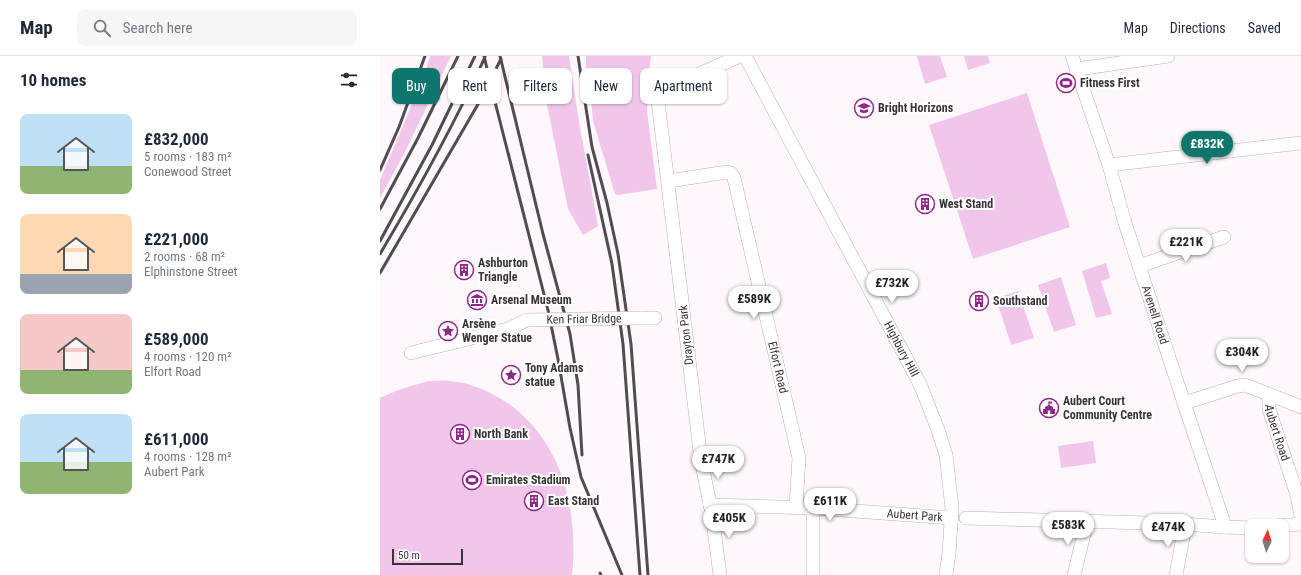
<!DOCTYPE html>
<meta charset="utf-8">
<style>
body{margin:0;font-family:"Roboto Condensed",sans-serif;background:#f6f6f7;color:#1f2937;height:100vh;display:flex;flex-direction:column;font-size:15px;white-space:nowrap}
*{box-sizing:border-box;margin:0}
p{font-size:13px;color:#747a83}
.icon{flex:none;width:22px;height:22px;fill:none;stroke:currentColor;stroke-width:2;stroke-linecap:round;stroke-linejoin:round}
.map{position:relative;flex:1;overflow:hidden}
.sheet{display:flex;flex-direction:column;background:#fff;width:380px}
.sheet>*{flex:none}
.hud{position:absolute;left:12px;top:12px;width:380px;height:36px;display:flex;gap:8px}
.needle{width:26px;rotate:4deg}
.controls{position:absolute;left:865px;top:463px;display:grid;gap:8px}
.controls a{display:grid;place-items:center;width:44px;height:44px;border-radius:8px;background:#fff;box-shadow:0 1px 3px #0004;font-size:20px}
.scale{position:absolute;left:12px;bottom:10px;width:71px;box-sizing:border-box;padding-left:4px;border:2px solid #383337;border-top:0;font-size:11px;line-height:14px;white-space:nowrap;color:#383337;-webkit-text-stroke:3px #fff;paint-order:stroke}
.price{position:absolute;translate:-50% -34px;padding:0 9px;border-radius:14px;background:#fff;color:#222;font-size:13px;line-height:26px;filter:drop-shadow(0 1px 2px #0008)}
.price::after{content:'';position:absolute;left:50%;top:24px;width:12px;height:9px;margin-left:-6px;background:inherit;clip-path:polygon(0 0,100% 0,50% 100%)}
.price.current{background:#0f766e;color:#fff}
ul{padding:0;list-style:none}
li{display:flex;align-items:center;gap:12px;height:100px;padding:0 20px}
li span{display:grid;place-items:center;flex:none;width:112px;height:80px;border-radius:8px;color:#555}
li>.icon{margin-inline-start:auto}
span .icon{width:48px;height:48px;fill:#fffc;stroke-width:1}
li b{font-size:17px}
h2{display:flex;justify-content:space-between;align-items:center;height:48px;padding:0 20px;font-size:17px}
.tag{padding:0 14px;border-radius:8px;background:#fff;box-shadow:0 1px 3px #0004;font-size:14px;line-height:36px}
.tag.current{background:#0f766e;color:#fff}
header{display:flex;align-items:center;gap:24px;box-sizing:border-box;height:56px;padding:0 20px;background:#fff;border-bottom:1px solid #e0e1e3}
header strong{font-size:19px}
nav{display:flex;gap:22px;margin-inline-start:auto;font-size:14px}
.search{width:280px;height:36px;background:#f6f6f7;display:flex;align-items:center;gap:10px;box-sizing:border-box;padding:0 14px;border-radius:8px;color:#747a83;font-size:15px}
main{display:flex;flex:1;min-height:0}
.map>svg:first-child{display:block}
.green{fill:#f2c5eb}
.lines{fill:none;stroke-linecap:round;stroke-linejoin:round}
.minor-casing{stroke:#bbadb8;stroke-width:14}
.minor{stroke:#fff;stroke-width:13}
.rail{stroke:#514c50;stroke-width:3}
.minor-bridge-casing{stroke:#bbadb8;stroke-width:14;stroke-linecap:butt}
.minor-bridge{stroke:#fff;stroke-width:13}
.labels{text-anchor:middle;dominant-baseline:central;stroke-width:4;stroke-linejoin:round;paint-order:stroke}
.poi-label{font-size:12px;font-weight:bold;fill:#383337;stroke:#fff;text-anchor:start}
.street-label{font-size:12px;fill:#383337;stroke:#fff}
</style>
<header>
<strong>Map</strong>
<div class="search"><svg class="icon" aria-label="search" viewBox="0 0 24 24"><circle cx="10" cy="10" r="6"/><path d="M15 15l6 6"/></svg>Search here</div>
<nav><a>Map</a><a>Directions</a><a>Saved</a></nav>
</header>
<main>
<section class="sheet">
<h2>10 homes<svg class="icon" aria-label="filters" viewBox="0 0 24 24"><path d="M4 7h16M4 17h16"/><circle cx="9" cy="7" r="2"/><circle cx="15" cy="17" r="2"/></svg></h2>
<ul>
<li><span style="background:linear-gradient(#bfe0f5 65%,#8fb573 0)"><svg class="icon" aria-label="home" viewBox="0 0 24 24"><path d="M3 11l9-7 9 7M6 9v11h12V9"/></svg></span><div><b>£832,000</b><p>5 rooms · 183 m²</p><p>Conewood Street</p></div></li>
<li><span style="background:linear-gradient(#ffd9b3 75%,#9aa5b1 0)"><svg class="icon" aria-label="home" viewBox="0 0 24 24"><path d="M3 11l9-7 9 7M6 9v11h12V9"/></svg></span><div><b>£221,000</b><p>2 rooms · 68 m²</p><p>Elphinstone Street</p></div></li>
<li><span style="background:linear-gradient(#f6c9c9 70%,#8fb573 0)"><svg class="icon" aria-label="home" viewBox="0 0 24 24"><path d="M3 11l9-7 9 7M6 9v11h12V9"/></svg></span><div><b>£589,000</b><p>4 rooms · 120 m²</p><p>Elfort Road</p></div></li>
<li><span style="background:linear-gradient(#bfe0f5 60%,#8fb573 0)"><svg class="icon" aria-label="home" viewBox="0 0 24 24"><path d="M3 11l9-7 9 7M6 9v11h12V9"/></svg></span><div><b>£611,000</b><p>4 rooms · 128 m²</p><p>Aubert Park</p></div></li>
</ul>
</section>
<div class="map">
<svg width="921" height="519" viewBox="0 0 921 519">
<rect width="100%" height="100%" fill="#fef8fd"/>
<g class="green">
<path d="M50,0H71L24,98L0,142V124L44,20Z"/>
<path d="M162,0H189L199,66L218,170L203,179L188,153L167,49Z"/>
<path d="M206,0H271L269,16L267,55L277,133L238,139L235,138L213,65L210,30L206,13Z"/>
<path d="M537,0H560L567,21L545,28Z"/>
<path d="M584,0H608L610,7L588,14Z"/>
<path d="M647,37L690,171L593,203L549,69Z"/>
<path d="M726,207L730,222L721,225L732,258L716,262L702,215Z"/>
<path d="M681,221L696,269L674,276L658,229Z"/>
<path d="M638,235L654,282L631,289L616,242Z"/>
<path d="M48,325C55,325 62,324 69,325C87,326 105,333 121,343C181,379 199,453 192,519H0V342L18,334Z"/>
<path d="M713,385L716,407L681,412L678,390Z"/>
</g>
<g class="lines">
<defs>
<g id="minor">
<path id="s1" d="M365,0L540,328L558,374L566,399L572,452L569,497L566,519"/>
<path id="s2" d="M692,0L729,109L745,167L804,347L843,464L844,471"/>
<path d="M696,15L704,12L788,0"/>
<path d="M729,109L921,87"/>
<path id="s3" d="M289,125L347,116L351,117L354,122L419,402L416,451"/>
<path d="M759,210L844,181"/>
<path d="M261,262H275"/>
<path d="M31,297L128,273L147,264"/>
<path id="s4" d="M890,340L889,344V353L917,439L921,460"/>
<path d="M804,347L858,330L865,329L921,351"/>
<path id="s5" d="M330,449L433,452L572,462"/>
<path d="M433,452V519"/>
<path d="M586,462L804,468L844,471L872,472"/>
<path d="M896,470L921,468"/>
<path d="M340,519L332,458L321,404L278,45L280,38L285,33L360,0"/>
<path d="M694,519L707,466"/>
<path d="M796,519L804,476V468"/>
</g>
</defs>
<use href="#minor" class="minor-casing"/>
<use href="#minor" class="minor"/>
<g class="rail">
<path d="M104,0L113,38L168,254L178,303L190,372L201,421L242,519"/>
<path d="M120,0L163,178L190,278L198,329L202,399"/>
<path d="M198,0L212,91L227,147L238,198L251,288L268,519"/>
<path d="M208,99L232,208L243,288L260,519"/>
<path d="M0,114L19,71L45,0"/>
<path d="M0,153L38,82L78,0"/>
<path d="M0,185L52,89L95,0"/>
<path d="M0,198C38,134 74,69 105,1"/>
<path d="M0,217L97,50L121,3"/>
<path d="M220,517L221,519"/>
</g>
<defs>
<g id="minor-bridge">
<path id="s6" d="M147,264L261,262"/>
</g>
</defs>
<use href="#minor-bridge" class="minor-bridge-casing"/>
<use href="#minor-bridge" class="minor-bridge"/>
</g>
<defs>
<symbol id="stadium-ring" viewBox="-11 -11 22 22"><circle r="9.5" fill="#fff" stroke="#912689" stroke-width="1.5"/><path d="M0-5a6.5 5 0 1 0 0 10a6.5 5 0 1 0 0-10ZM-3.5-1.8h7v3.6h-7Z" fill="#912689"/></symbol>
<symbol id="school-ring" viewBox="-11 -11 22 22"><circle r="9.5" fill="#fff" stroke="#912689" stroke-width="1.5"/><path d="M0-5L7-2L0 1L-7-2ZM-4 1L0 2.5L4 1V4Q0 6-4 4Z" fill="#912689"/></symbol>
<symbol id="building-ring" viewBox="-11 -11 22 22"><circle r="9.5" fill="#fff" stroke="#912689" stroke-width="1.5"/><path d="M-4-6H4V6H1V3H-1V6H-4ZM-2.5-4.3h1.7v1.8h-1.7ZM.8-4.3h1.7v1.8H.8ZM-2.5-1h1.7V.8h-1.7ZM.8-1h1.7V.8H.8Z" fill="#912689"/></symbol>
<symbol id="museum-ring" viewBox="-11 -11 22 22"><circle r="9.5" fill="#fff" stroke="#912689" stroke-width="1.5"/><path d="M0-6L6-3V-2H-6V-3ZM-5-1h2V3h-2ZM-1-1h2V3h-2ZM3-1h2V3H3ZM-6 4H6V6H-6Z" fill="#912689"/></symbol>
<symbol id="sight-ring" viewBox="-11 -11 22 22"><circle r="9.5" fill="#fff" stroke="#912689" stroke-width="1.5"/><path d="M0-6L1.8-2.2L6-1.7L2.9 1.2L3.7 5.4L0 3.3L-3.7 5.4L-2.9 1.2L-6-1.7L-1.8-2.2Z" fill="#912689"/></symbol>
<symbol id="civic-ring" viewBox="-11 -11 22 22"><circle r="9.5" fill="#fff" stroke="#912689" stroke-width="1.5"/><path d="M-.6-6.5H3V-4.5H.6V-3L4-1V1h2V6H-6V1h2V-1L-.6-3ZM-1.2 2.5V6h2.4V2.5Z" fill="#912689"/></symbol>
</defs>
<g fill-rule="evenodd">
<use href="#stadium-ring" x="675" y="16" width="22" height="22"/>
<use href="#school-ring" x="473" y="41" width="22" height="22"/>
<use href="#building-ring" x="534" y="137" width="22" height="22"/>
<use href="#building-ring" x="73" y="203" width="22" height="22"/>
<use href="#museum-ring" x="86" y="233" width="22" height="22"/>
<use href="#building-ring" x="588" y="234" width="22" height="22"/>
<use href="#sight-ring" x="57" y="264" width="22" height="22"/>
<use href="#sight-ring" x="120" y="308" width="22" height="22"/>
<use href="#civic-ring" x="658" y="341" width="22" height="22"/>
<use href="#building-ring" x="69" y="367" width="22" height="22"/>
<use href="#stadium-ring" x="81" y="413" width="22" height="22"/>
<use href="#building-ring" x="143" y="434" width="22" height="22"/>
</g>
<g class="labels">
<g class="poi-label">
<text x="700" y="27">Fitness First</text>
<text x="498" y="52">Bright Horizons</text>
<text x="559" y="148">West Stand</text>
<text x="98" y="207">Ashburton<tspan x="98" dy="14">Triangle</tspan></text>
<text x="111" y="244">Arsenal Museum</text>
<text x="613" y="245">Southstand</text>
<text x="82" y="268">Arsène<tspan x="82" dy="14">Wenger Statue</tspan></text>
<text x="145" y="312">Tony Adams<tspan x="145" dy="14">statue</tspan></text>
<text x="683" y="345">Aubert Court<tspan x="683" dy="14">Community Centre</tspan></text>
<text x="94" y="378">North Bank</text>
<text x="106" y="424">Emirates Stadium</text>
<text x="168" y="445">East Stand</text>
</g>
<g class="street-label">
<text stroke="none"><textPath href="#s2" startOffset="272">Avenell Road</textPath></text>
<text stroke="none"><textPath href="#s6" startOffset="57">Ken Friar Bridge</textPath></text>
<text transform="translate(306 279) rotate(-96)">Drayton Park</text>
<text stroke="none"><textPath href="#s1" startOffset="332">Highbury Hill</textPath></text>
<text stroke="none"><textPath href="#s3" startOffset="263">Elfort Road</textPath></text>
<text stroke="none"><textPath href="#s4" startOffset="38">Aubert Road</textPath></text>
<text stroke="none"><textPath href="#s5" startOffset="205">Aubert Park</textPath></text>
</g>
</g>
</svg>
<div class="controls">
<a><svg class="needle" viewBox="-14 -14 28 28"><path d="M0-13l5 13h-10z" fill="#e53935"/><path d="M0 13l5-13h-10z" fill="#747a83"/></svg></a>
</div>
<div class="scale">50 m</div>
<b class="price current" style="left:827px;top:109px">£832K</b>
<b class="price" style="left:806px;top:207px">£221K</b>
<b class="price" style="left:512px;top:248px">£732K</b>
<b class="price" style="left:374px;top:264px">£589K</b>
<b class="price" style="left:862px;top:317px">£304K</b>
<b class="price" style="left:338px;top:424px">£747K</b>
<b class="price" style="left:450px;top:466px">£611K</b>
<b class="price" style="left:349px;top:483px">£405K</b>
<b class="price" style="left:688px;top:490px">£583K</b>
<b class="price" style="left:788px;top:492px">£474K</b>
<div class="hud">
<a class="tag current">Buy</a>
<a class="tag">Rent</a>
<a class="tag">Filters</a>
<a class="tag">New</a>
<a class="tag">Apartment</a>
</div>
</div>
</main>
